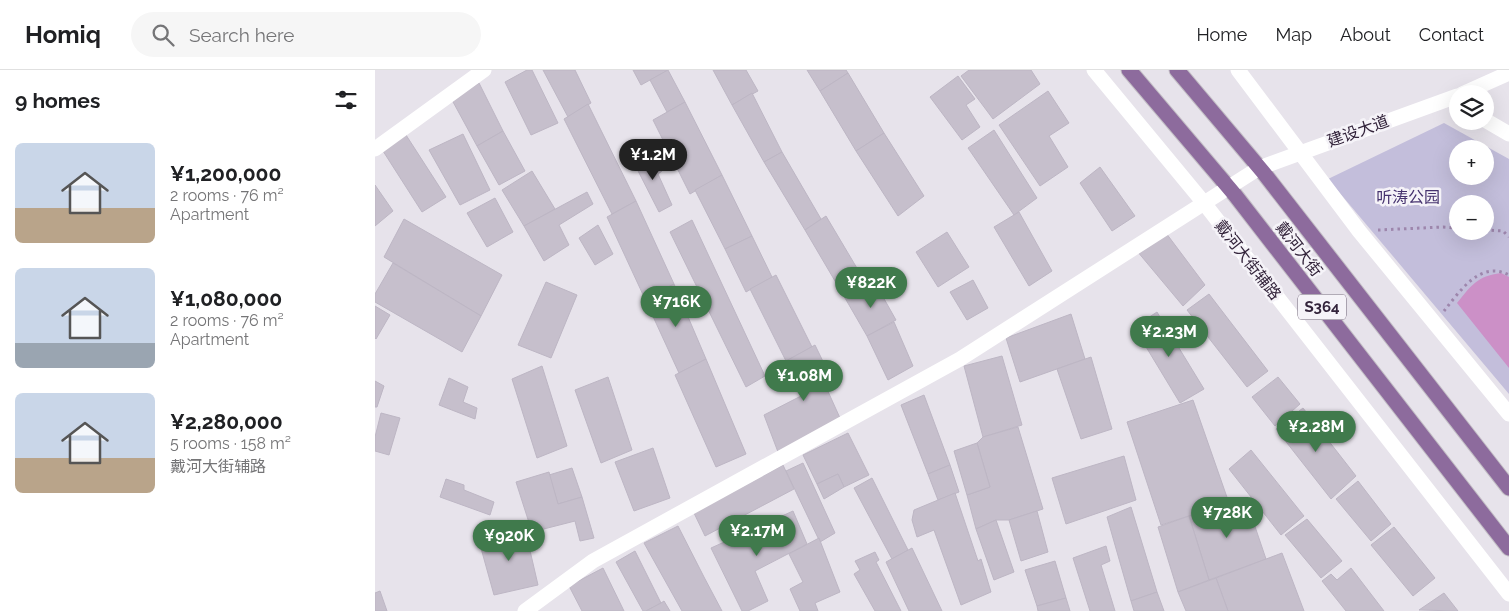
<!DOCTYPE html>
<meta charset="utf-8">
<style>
body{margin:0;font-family:Raleway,"Noto Sans SC",sans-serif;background:#f6f6f6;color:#202124;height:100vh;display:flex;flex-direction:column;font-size:19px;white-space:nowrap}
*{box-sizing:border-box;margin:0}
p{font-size:16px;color:#757577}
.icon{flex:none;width:28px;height:28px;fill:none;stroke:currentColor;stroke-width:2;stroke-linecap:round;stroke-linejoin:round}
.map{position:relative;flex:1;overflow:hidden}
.side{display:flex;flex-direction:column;background:#fff;width:375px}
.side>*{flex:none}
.controls{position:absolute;left:1074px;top:15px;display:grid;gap:10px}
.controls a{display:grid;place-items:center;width:45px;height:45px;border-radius:50%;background:#fff;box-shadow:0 5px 20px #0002;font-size:25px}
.price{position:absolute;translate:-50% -42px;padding:0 11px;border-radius:18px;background:#407a4c;color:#fff;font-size:16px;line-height:32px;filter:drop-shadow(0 1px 2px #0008)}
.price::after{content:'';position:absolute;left:50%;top:30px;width:15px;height:11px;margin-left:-8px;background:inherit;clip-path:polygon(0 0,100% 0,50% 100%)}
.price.selected{background:#222;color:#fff}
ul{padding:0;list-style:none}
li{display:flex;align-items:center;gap:15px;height:125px;padding:0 15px}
li span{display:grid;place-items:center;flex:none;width:140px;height:100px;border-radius:8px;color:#555}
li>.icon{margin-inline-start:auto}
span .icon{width:60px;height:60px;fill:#fffc;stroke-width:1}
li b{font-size:21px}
h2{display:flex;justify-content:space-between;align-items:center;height:60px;padding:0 15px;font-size:21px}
header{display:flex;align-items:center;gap:30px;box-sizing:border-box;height:70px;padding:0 25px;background:#fff;border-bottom:1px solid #e0e0e0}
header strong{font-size:24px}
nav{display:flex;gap:28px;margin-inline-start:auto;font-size:18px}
.search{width:350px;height:45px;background:#f6f6f6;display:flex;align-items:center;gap:12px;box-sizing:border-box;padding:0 18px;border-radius:28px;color:#757577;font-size:19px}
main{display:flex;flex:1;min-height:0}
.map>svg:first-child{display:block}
.green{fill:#c3bedb;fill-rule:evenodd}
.water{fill:#cc90c7}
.building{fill:#c6bfcc;stroke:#bdb6c4}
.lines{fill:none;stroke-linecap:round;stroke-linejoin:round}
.major-casing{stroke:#c2bdc4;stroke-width:17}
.path{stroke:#9d86ac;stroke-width:3;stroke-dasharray:2.5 4;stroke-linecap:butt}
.minor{stroke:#fff;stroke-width:15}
.major{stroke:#8d6b9d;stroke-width:15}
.labels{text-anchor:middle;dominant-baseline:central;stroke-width:5;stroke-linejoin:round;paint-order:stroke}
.shield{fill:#f5f3f8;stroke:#6d6274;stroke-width:1}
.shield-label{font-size:15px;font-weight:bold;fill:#33243b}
.street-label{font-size:16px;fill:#33243b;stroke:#f5f3f8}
.park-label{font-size:16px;fill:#45326e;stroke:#f5f3f8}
</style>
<header>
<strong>Homiq</strong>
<div class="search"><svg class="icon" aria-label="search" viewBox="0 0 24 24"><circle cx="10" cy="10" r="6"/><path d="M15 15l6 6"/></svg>Search here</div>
<nav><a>Home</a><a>Map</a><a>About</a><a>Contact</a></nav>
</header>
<main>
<section class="side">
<h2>9 homes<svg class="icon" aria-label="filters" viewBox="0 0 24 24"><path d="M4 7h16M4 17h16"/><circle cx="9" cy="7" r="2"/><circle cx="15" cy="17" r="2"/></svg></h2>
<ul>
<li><span style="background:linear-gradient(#c9d6e8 65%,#b9a48a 0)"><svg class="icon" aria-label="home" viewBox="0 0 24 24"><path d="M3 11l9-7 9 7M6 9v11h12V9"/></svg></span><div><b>¥1,200,000</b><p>2 rooms · 76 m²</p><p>Apartment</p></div></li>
<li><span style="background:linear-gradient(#c9d6e8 75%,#9aa5b1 0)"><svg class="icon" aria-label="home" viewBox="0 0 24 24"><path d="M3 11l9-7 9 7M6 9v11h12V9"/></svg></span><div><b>¥1,080,000</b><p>2 rooms · 76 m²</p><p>Apartment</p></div></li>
<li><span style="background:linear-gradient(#c9d6e8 65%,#b9a48a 0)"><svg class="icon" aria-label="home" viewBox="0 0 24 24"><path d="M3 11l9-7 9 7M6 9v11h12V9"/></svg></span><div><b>¥2,280,000</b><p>5 rooms · 158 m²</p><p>戴河大街辅路</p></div></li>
</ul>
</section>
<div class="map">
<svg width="1134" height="541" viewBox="0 0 1134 541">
<rect width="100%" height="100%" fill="#e7e3eb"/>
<path class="green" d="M1069,53L1134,89V324L953,109ZM1082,79H1110V106H1082ZM1082,134H1110V161H1082Z"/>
<path class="water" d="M1126,203L1134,207V298L1082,233C1096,216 1102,206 1126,203Z"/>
<g class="building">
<path d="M152,0H157L183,53L156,65L130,12Z"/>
<path d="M168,0H200L216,33L193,47Z"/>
<path d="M258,0H293L266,15Z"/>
<path d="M293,0L310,32L292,42L275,10Z"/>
<path d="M338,0H371L383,21L357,35Z"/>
<path d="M432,0H471L473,3L445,21Z"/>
<path d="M594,0H656L665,14L618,49L586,6Z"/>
<path d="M473,3L509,63L481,81L445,21Z"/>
<path d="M583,6L600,29L591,35L605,57L587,70L555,27Z"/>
<path d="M104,13L128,61L102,76L77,30Z"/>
<path d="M673,21L694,53L674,66L693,97L665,116L624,55Z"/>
<path d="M377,23L407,82L389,92L357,35Z"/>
<path d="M310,32L347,105L315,124L278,50Z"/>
<path d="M213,34L261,131L237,144L189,49Z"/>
<path d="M619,60L662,128L639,145L593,78Z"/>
<path d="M128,61L150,101L124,115L102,76Z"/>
<path d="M509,63L549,126L523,146L481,81Z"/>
<path d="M88,64L115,120L85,135L54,80Z"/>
<path d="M31,65L71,127L47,142L8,81Z"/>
<path d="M407,82L446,149L430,160L389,92Z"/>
<path d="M277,83L287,101L283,104L297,135L284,142L259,93Z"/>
<path d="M725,97L760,146L737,161L705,113Z"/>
<path d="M157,101L180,139L149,156L127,120Z"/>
<path d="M347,105L377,166L350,179L320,120Z"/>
<path d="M0,115L18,141L0,156Z"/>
<path d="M212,122L218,134L184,155L194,175L169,191L149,156Z"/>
<path d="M120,128L138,162L112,177L92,143Z"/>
<path d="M261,131L299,214L270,229L232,147Z"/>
<path d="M644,142L677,201L654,216L619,157Z"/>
<path d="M451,146L492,215L470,228L430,160Z"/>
<path d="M29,149L127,205L106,246L9,187Z"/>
<path d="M317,150L390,306L371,317L295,162Z"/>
<path d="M223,155L238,184L220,195L204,168Z"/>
<path d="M572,162L594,197L563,217L541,182Z"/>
<path d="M791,163L830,215L808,236L762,181Z"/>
<path d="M377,166L397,207L371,222L350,179Z"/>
<path d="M18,193L106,246L87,282L0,232V224Z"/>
<path d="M401,205L437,277L411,291L375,219Z"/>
<path d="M598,210L613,238L592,250L575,222Z"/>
<path d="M499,211L521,250L492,266L470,228Z"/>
<path d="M171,212L202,225L176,288L143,275Z"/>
<path d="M299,214L331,289L304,303L270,229Z"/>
<path d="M834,224L893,301L872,317L812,240Z"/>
<path d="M0,236L15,245L1,269L0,268Z"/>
<path d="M782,242L829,319L805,333L759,257Z"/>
<path d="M696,244L710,289L645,312L631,268Z"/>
<path d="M519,252L538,296L513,310L492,266Z"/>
<path d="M440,275L458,312L451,317L465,348L403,382L389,345L426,326L411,291Z"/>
<path d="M627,286L647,355L608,367L589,296Z"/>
<path d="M716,287L737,359L706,369L682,299Z"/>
<path d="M331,289L371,384L341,397L300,305Z"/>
<path d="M167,296L192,376L162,388L137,309Z"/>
<path d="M233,307L257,380L226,393L200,320Z"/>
<path d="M903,307L925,334L900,356L877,327Z"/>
<path d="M74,308L93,317L88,332L102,338L100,349L64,335Z"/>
<path d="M0,311L9,316L2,337H0Z"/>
<path d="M549,325L575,395L553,404L526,335Z"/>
<path d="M818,330L854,433L786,455L752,352Z"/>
<path d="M928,338L981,406L956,429L901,359Z"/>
<path d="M6,343L25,348L14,385L0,381V367Z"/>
<path d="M643,357L668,439L634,450H621L601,459L592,425L615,417L602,373L608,367Z"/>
<path d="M473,363L494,405L469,417L463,404L442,414L428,385Z"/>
<path d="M602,373L615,417L592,425L579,381Z"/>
<path d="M278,378L295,428L259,441L240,392Z"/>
<path d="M876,380L929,446L906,465L854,399Z"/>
<path d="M749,386L761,430L691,454L677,408Z"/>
<path d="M428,393L460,463L445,472L411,401Z"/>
<path d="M408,395L419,419L330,466L319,443Z"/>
<path d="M575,395L584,422L563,430L553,404Z"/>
<path d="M197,398L207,427L183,434L174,405Z"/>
<path d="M174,402L183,434L207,427L219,468L205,471L200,451L157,462L141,412Z"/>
<path d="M463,404L469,417L449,429L442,414Z"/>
<path d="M497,408L533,480L517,489L479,418Z"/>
<path d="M71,409L89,415V420L119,432L115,445L65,427Z"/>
<path d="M983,411L1016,454L996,471L961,429Z"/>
<path d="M580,423L603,491L606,489L616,522L586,535L559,460L542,467L537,450L539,440Z"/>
<path d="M854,433L856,440L872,433L891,489L834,510L814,446Z"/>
<path d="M756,437L782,522L756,531L732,447Z"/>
<path d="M418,441L432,474L380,501L393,531L373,541H367L336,478Z"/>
<path d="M662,441L673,482L646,491L634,450Z"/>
<path d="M814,446L834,510L803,522L783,457Z"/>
<path d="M932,449L967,491L946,508L910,465Z"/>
<path d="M621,450L639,502L619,510L601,459Z"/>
<path d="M303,456L329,507L347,541H307L269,473Z"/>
<path d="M1019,457L1060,508L1038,526L996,475Z"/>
<path d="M150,459L163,515L119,525L104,471Z"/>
<path d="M444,468L465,522L440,533L443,541H425L415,519L428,512L414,484Z"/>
<path d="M731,476L735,491L726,495L740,541H715L698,488Z"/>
<path d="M537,478L567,541H534L511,492Z"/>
<path d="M260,481L286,533L271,541H268L241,492Z"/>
<path d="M500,482L504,490L501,492L526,541H500L479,504L485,500L480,491Z"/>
<path d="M907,483L929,541H853L841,508Z"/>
<path d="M680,491L691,528L662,536L650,500Z"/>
<path d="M228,498L249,541H207L194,516Z"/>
<path d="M976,498L1009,541H971L947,511L956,504L962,510Z"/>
<path d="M841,508L853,541H811L803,522Z"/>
<path d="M5,521L12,541H0V523Z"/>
<path d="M782,522L789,541H759L756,531Z"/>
<path d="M1069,523L1083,541L1044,540Z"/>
<path d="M691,528L695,541H663L662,536Z"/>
<path d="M289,531L295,541H271L286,533Z"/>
</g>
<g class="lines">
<defs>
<g id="major">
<path d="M754,0L860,125L1134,478"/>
<path d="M802,0L888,102L1134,418"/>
</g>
</defs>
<use href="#major" class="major-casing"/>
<g class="path">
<path d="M1003,160L1068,157L1082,158"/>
<path d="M1110,160L1128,161L1134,167"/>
<path d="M1069,241C1085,221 1105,190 1134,205"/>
</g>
<g class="minor">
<path d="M719,0L829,133L1134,524"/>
<path d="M863,0L984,161L1134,344"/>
<path d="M1087,24L1134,3"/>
<path d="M1110,50L1134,64"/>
<path d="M0,79L109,0"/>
<path d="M150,541L218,491L585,289L884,98L1082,26"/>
</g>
<use href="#major" class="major"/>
</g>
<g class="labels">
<rect class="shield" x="923" y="224.5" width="48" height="25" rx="4"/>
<g class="shield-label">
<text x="947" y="237">S364</text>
</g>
<g class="street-label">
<text transform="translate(983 61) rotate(-20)">建设大道</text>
<text transform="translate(924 179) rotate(52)">戴河大街</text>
<text transform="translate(873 190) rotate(52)">戴河大街辅路</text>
</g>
<g class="park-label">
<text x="1033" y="127">听涛公园</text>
</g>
</g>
</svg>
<div class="controls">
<a><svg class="icon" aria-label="layers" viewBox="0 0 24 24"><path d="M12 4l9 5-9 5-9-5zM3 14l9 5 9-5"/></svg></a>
<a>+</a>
<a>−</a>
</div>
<b class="price selected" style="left:278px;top:111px">¥1.2M</b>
<b class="price" style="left:496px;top:239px">¥822K</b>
<b class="price" style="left:301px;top:258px">¥716K</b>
<b class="price" style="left:794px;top:288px">¥2.23M</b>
<b class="price" style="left:429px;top:332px">¥1.08M</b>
<b class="price" style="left:941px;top:383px">¥2.28M</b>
<b class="price" style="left:852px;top:469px">¥728K</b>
<b class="price" style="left:382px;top:487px">¥2.17M</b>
<b class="price" style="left:134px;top:492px">¥920K</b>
</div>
</main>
